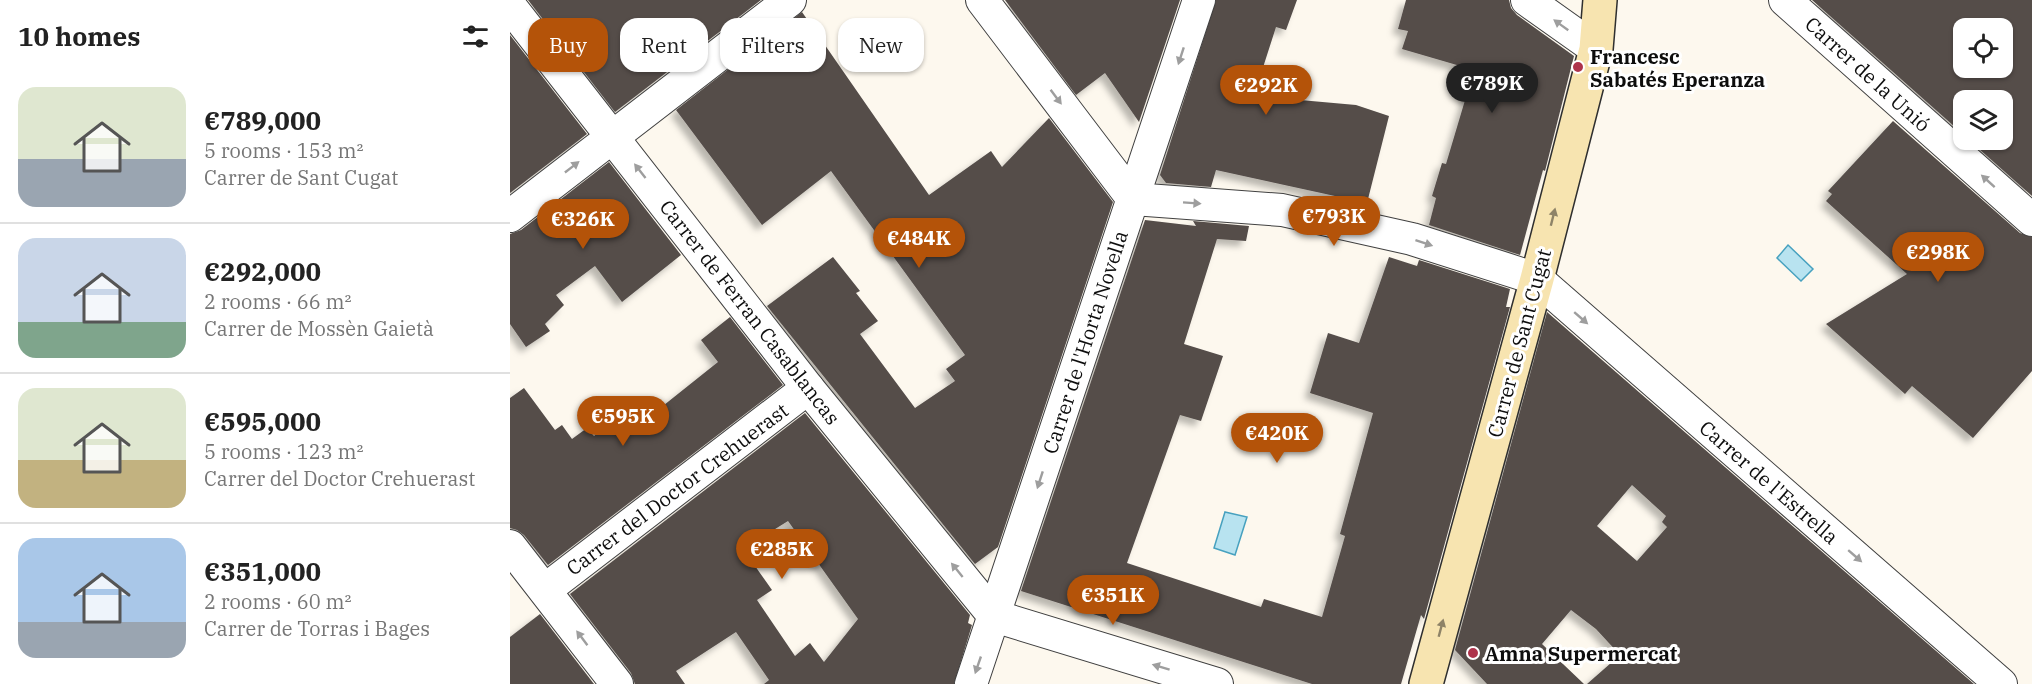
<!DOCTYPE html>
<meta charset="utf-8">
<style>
body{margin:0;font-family:"IBM Plex Serif",serif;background:#f6f6f6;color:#222;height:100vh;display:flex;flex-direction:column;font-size:22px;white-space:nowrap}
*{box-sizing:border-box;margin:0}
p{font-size:20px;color:#767676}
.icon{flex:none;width:33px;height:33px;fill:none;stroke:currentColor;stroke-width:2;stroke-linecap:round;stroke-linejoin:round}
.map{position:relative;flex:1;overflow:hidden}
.sheet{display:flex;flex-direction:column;background:#fff;width:510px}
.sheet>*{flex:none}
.top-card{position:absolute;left:18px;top:18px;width:570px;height:54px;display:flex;gap:12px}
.buttons{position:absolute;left:1443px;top:18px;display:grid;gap:12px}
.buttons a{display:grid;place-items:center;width:60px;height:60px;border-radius:12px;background:#fff;box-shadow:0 2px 4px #0004;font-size:30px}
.price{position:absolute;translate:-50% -51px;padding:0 14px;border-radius:21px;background:#b45309;color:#fff;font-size:20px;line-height:39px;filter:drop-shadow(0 2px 3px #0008)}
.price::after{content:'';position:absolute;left:50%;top:36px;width:18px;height:14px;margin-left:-9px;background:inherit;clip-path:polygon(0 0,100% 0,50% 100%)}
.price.active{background:#222;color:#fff}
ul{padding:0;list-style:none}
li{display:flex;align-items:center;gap:18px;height:150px;padding:0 18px}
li+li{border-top:2px solid #e0e0e0}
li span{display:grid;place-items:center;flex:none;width:168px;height:120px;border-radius:18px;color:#555}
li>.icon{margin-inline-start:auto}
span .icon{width:72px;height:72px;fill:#fffc;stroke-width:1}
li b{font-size:26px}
h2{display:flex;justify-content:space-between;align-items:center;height:72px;padding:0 18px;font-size:26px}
.chip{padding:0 21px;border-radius:18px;background:#fff;box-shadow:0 2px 4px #0004;font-size:21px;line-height:54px}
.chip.active{background:#b45309;color:#fff}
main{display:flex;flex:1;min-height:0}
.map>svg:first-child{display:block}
.water{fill:#b8e3f0;stroke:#47a1bf;stroke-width:1.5}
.building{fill:#544d4a;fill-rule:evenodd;filter:url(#shadow)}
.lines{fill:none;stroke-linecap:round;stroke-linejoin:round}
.street-casing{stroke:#404040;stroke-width:34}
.secondary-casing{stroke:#2f2f2f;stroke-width:36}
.street{stroke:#fff;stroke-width:32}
.secondary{stroke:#f7e4b0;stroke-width:33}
.oneway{fill:#9e9e9e}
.oneway2{fill:#8e8367}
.poi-dot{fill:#ae334b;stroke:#fff;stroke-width:2}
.labels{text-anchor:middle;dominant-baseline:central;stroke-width:6;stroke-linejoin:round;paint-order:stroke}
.poi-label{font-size:20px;font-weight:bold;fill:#0d0d0d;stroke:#fff;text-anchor:start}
.street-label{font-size:20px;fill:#0d0d0d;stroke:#fff}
</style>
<main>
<section class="sheet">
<h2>10 homes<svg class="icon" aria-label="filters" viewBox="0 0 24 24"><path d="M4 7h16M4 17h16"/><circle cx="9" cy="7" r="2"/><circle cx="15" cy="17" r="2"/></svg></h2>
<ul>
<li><span style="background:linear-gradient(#dfe7d0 60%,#9aa5b1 0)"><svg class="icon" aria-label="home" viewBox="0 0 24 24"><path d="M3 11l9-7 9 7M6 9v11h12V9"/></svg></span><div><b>€789,000</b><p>5 rooms · 153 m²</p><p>Carrer de Sant Cugat</p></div></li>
<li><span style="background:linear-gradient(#c9d6e8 70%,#7fa58c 0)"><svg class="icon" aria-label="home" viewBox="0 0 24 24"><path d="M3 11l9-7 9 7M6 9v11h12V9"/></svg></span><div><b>€292,000</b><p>2 rooms · 66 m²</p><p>Carrer de Mossèn Gaietà</p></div></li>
<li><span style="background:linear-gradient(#dfe7d0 60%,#c2b280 0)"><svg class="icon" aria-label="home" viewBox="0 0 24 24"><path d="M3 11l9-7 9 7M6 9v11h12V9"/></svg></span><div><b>€595,000</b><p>5 rooms · 123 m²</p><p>Carrer del Doctor Crehuerast</p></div></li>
<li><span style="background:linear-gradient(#a9c7e8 70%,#9aa5b1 0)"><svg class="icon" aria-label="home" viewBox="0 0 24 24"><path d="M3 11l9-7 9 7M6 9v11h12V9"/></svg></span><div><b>€351,000</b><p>2 rooms · 60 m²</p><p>Carrer de Torras i Bages</p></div></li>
</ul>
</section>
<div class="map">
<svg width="1522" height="684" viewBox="0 0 1522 684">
<defs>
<filter id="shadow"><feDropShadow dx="-5.5" dy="5.5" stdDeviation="3" flood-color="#0004"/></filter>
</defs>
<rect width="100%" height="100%" fill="#fdf8ee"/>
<g class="water">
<path d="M1278,245L1303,269L1291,281L1267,258Z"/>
<path d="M715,512L737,517L725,555L704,548Z"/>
</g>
<g class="building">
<path d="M18,0H251L105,112Z"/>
<path d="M495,0H670L629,122L595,73L566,95Z"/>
<path d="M706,0H787L776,30L766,27L748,83L793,91L790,100L846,105L879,116L857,203L706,170L701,187L656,183L650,175Z"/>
<path d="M896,0H999L1001,8L1007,15L1064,56L1035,171L1033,170L1010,255L919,225L926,198L922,196L932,163L936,164L964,70L892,49L898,31L888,29Z"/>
<path d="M1302,0H1522V196L1459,140H1492V100H1454V135ZM1454,28H1492V68H1454Z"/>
<path d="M292,12L419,195L481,151L492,167L539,118L603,202L488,547L465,564L257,306L323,257L350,291L346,293L368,321L350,334L405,408L445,381L436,369L455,355L321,171L252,225L166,110Z"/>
<path d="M0,35L77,134L0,193Z"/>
<path d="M1383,121L1510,233L1522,237V371L1463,438L1402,386L1395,394L1316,324L1397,274L1316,201L1322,194L1318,191Z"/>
<path d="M99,162L171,255L112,302L85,266L46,295L54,305L35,324L40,331L16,347L0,324V234L11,230Z"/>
<path d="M635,220L686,226L683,221L739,226L736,241L707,239L674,344L713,356L691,421L670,415L617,563L751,607L754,599L812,617L835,536L830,534L863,413L800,393L818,333L849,343L879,257L907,266L909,260L1000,289L996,307H1000L914,619L911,615L891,684H802L511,591Z"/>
<path d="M1037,312L1464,684H1077L1110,655L1086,629L1061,610L1032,644L1074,684H977L945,650ZM1122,485L1156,516L1152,522L1157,527L1127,561L1087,526Z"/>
<path d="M220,317L273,385L38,565L14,535L7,530L0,528V398L14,388L45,430L52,425L62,439L77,428L84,436L126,400L139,417L208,362L191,340Z"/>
<path d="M295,413L460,615L458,623L462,625L444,684H254L259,680L226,632L166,671L175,684H125L121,673L60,594ZM278,521L348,619L314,662L300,643L285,656L247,600L262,590L233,549Z"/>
<path d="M30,614L84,684H0V637Z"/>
</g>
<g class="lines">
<defs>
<g id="street">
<path d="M472,0L623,199L772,210L902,239L1027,279L1491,684"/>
<path d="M1017,0L1086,49"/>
<path d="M1275,0L1522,220"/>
<path d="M0,6L298,388L484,616L707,684"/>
<path d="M0,216L280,0"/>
<path d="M0,546L107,684"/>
<path d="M35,590L298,388"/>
<path d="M461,684L689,0"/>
</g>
<path id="secondary" d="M916,684L1027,279L1086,49L1090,0"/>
</defs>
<use href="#street" class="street-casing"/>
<use href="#secondary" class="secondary-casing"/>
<use href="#street" class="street"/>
<use href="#secondary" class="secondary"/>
</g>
<defs><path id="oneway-solid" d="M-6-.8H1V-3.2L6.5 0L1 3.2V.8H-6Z" transform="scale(1.5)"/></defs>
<g class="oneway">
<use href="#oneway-solid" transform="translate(1051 25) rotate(-144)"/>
<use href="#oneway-solid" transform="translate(671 56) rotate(108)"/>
<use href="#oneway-solid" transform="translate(546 97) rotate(53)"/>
<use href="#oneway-solid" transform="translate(62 167) rotate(-38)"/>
<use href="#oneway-solid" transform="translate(130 171) rotate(-128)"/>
<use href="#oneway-solid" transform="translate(1478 181) rotate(-138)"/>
<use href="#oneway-solid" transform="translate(682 203) rotate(4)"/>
<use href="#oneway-solid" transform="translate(914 243) rotate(18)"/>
<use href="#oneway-solid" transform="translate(1071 318) rotate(41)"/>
<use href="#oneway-solid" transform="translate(530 480) rotate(108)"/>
<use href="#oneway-solid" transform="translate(1345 556) rotate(41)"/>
<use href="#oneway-solid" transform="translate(447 570) rotate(-129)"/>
<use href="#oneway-solid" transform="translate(72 638) rotate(-127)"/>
<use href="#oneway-solid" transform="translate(468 665) rotate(109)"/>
<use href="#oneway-solid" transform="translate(651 667) rotate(-163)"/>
</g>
<g class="oneway2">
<use href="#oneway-solid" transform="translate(1043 217) rotate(-76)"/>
<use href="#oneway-solid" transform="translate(931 628) rotate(-75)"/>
</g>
<g class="poi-dot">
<circle cx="1068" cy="67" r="6"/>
<circle cx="963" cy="653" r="6"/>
</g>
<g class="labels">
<g class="poi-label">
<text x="1080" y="56">Francesc<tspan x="1080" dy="23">Sabatés Eperanza</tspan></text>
<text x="975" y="653">Amna Supermercat</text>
</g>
<g class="street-label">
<text transform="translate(1358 74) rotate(42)">Carrer de la Unió</text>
<text transform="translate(240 312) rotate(52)">Carrer de Ferran Casablancas</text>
<text transform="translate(575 342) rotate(-72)">Carrer de l'Horta Novella</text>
<text transform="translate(1009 343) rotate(-75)">Carrer de Sant Cugat</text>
<text transform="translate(1259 482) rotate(41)">Carrer de l'Estrella</text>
<text transform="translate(167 489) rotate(-37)">Carrer del Doctor Crehuerast</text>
</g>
</g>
</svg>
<div class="buttons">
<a><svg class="icon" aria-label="locate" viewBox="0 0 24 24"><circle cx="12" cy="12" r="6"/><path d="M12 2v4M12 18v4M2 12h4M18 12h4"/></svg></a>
<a><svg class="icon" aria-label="layers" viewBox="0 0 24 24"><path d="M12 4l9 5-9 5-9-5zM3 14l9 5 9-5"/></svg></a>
</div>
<b class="price active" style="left:982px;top:114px">€789K</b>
<b class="price" style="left:756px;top:116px">€292K</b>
<b class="price" style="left:824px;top:247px">€793K</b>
<b class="price" style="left:73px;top:250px">€326K</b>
<b class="price" style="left:409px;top:269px">€484K</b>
<b class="price" style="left:1428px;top:283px">€298K</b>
<b class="price" style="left:113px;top:447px">€595K</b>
<b class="price" style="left:767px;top:464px">€420K</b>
<b class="price" style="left:272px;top:580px">€285K</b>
<b class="price" style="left:603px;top:626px">€351K</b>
<div class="top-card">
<a class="chip active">Buy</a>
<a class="chip">Rent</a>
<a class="chip">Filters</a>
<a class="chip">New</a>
</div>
</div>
</main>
